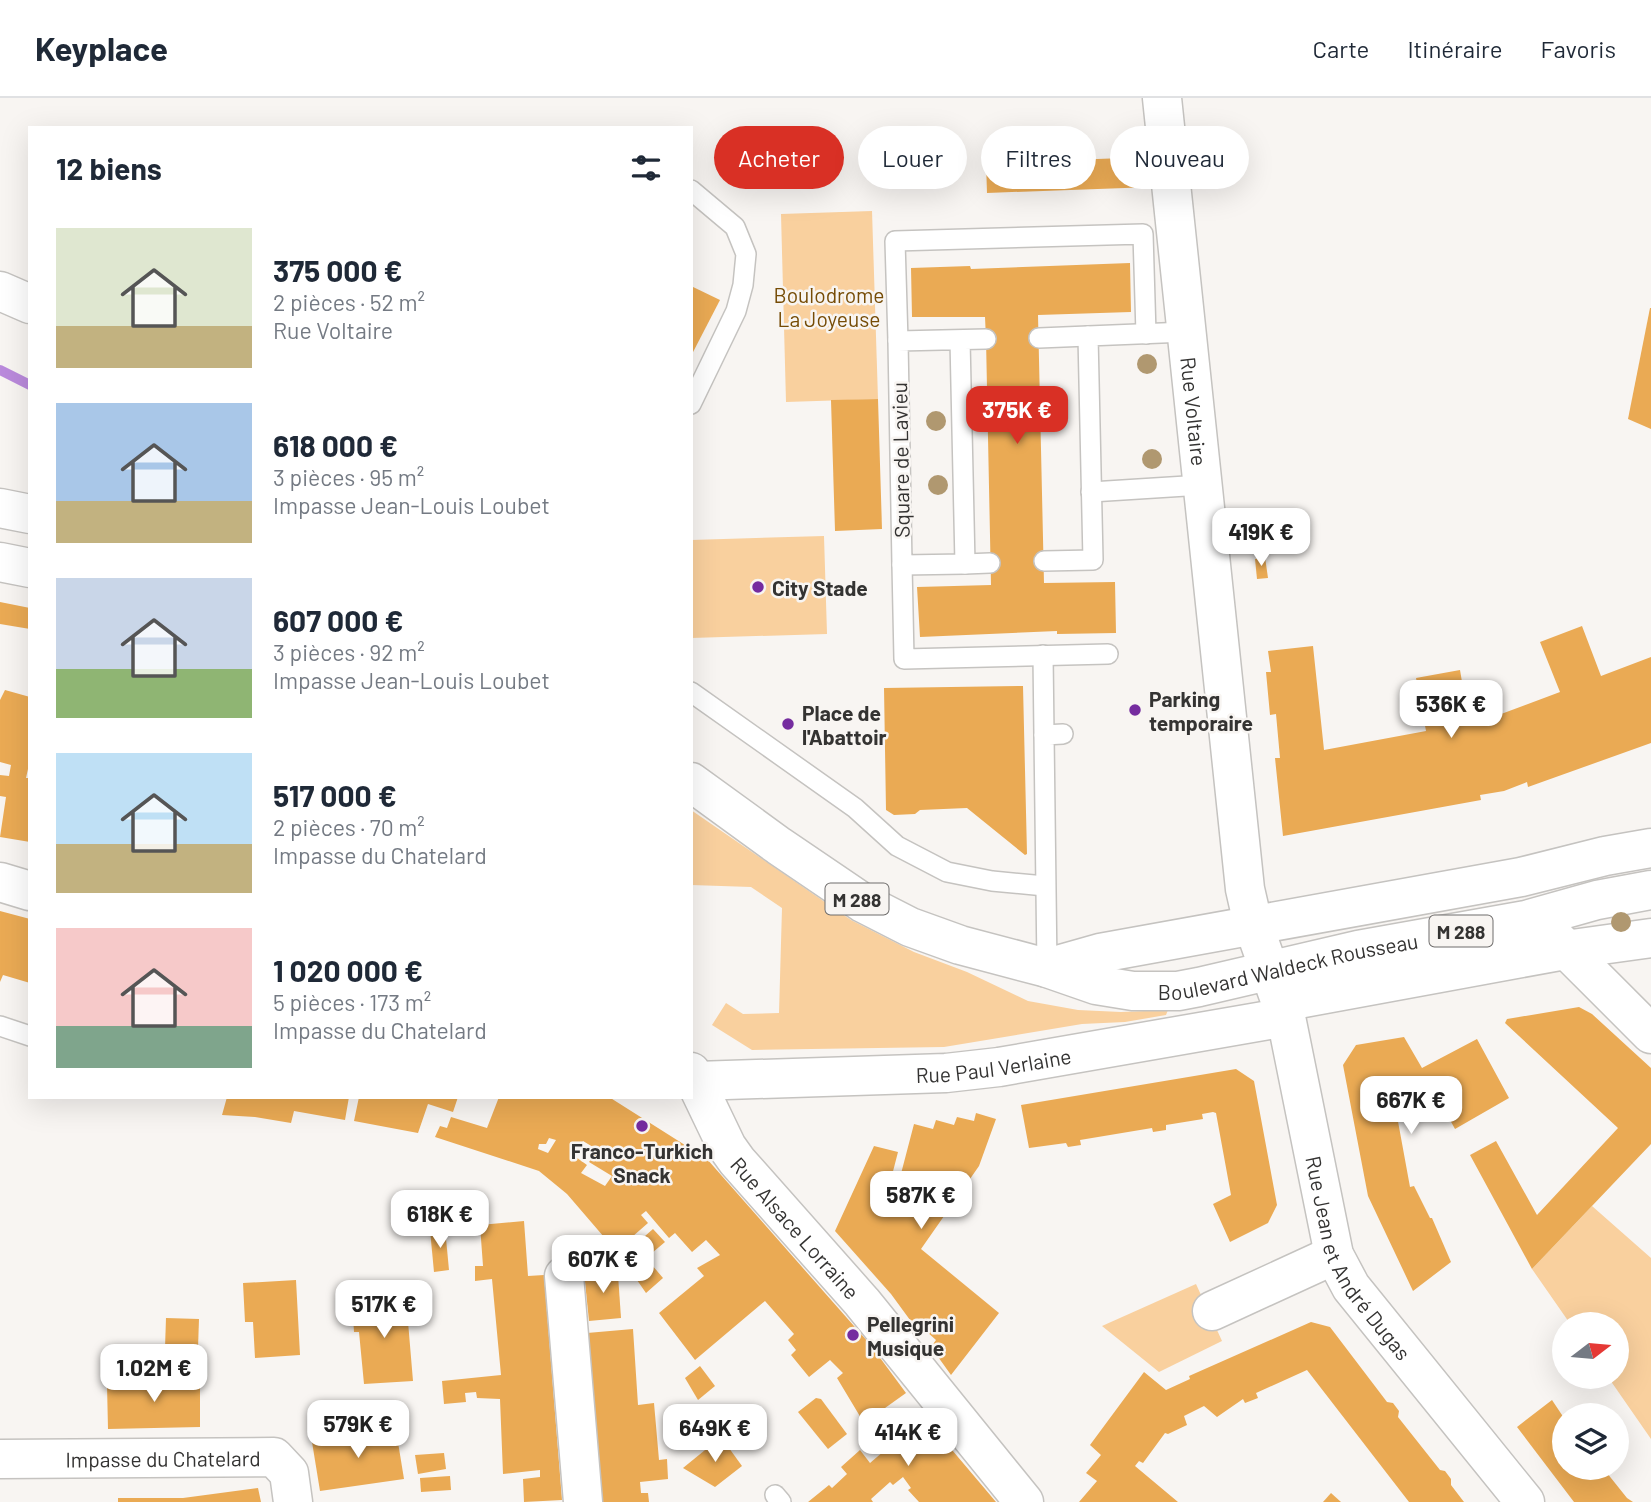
<!DOCTYPE html>
<html lang="fr">
<meta charset="utf-8">
<style>
body{margin:0;font-family:Barlow,sans-serif;background:#f2f2f3;color:#1f2937;height:100vh;display:flex;flex-direction:column;font-size:26px;white-space:nowrap}
*{box-sizing:border-box;margin:0}
p{font-size:23px;color:#747a83}
.icon{flex:none;width:38px;height:38px;fill:none;stroke:currentColor;stroke-width:2;stroke-linecap:round;stroke-linejoin:round}
.map{position:relative;flex:1;overflow:hidden}
.details{position:absolute;left:28px;top:28px;width:665px;height:973px;display:flex;flex-direction:column;background:#fff;border-radius:0px;box-shadow:0 7px 28px #0002}
.details>*{flex:none}
.hud{position:absolute;left:714px;top:28px;width:665px;height:63px;display:flex;gap:14px}
.needle{width:46px;rotate:74deg}
.fabs{position:absolute;left:1552px;top:1214px;display:grid;gap:14px}
.fabs a{display:grid;place-items:center;width:77px;height:77px;border-radius:50%;background:#fff;box-shadow:0 7px 28px #0002;font-size:35px}
.price{position:absolute;translate:-50% -60px;padding:0 16px;border-radius:14px;background:#fff;color:#222;font-size:23px;line-height:46px;filter:drop-shadow(0 2px 4px #0008)}
.price::after{content:'';position:absolute;left:50%;top:42px;width:21px;height:16px;margin-left:-10px;background:inherit;clip-path:polygon(0 0,100% 0,50% 100%)}
.price.selected{background:#d93025;color:#fff}
ul{padding:0;list-style:none}
li{display:flex;align-items:center;gap:21px;height:175px;padding:0 28px}
li span{display:grid;place-items:center;flex:none;width:196px;height:140px;border-radius:0px;color:#555}
li>.icon{margin-inline-start:auto}
span .icon{width:84px;height:84px;fill:#fffc;stroke-width:1}
li b{font-size:30px}
h2{display:flex;justify-content:space-between;align-items:center;height:84px;padding:0 28px;font-size:30px}
.pill{padding:0 24px;border-radius:32px;background:#fff;box-shadow:0 7px 28px #0002;font-size:24px;line-height:63px}
.pill.selected{background:#d93025;color:#fff}
header{display:flex;align-items:center;gap:42px;box-sizing:border-box;height:98px;padding:0 35px;background:#fff;border-bottom:2px solid #e0e1e3}
header strong{font-size:33px}
nav{display:flex;gap:38px;margin-inline-start:auto;font-size:24px}
.map>svg:first-child{display:block}
.green{fill:#f9d09e}
.lines{fill:none;stroke-linecap:round;stroke-linejoin:round}
.stream{stroke:#ba8adc;stroke-width:10}
.building{fill:#eaaa54;fill-rule:evenodd}
.service-casing{stroke:#c5c3c0;stroke-width:22}
.minor-casing{stroke:#c5c3c0;stroke-width:41}
.primary-casing{stroke:#c5c3c0;stroke-width:41}
.service{stroke:#fff;stroke-width:19}
.minor{stroke:#fff;stroke-width:38}
.primary{stroke:#fff;stroke-width:38}
.tree{fill:#b09870}
.poi-dot{fill:#752c9f;stroke:#f8f5f2;stroke-width:2.5}
.labels{text-anchor:middle;dominant-baseline:central;stroke-width:5;stroke-linejoin:round;paint-order:stroke}
.shield{fill:#f8f5f2;stroke:#6f6d6c;stroke-width:2}
.shield-label{font-size:19px;font-weight:bold;fill:#343332}
.park-label{font-size:21px;fill:#764c06;stroke:#f8f5f2}
.street-label{font-size:21px;fill:#343332;stroke:#f8f5f2}
.poi-label{font-size:21px;font-weight:bold;fill:#343332;stroke:#f8f5f2;text-anchor:start}
</style>
<header>
<strong>Keyplace</strong>
<nav><a>Carte</a><a>Itinéraire</a><a>Favoris</a></nav>
</header>
<div class="map">
<svg width="1651" height="1404" viewBox="0 0 1651 1404">
<rect width="100%" height="100%" fill="#f8f5f2"/>
<g class="green">
<path d="M872,113L878,301L786,304L781,116Z"/>
<path d="M824,438L827,536L691,540V442Z"/>
<path d="M691,712L851,822L914,854L967,874L1028,903L1078,912L1121,914L1168,912L1166,917L1125,924L1082,926L944,949L752,952L712,927L726,905L743,916L779,915L782,810L751,789L691,787Z"/>
<path d="M1592,1108L1651,1160V1341L1608,1279H1617V1227H1571L1532,1171Z"/>
<path d="M1196,1186L1222,1243L1159,1274L1102,1228Z"/>
</g>
<g class="lines">
<path class="stream" d="M0,272L30,287"/>
</g>
<g class="building">
<path d="M1151,59L1152,89L987,95L986,65Z"/>
<path d="M1130,165L1131,214L1038,217L1044,485L1115,484L1116,535L1057,536V533L920,539L917,489L991,487L986,241L985,219H912L911,170L970,168L971,171Z"/>
<path d="M691,188L720,202L691,258Z"/>
<path d="M1650,210H1651V331L1628,321Z"/>
<path d="M878,301L882,431L835,433L831,302Z"/>
<path d="M1265,459L1268,480L1257,481L1255,461Z"/>
<path d="M0,504L30,510V531L0,526Z"/>
<path d="M1582,528L1601,578L1651,559V645L1528,689L1527,684L1504,693L1480,697L1481,702L1283,738L1275,660H1280L1276,616L1270,617L1266,574H1271L1268,553L1313,548L1324,652L1426,633L1416,580L1460,572L1469,625L1485,622L1560,594L1540,544Z"/>
<path d="M1023,588L1027,756L1025,757L967,710L920,712L915,716L894,717L886,712L884,590Z"/>
<path d="M5,592L30,599V662L26,680H30V744L0,739L6,699L0,698V677L9,678L11,667L0,664V602Z"/>
<path d="M0,813L30,821V885L3,877L0,884Z"/>
<path d="M1579,909L1592,916L1651,970V1046L1532,1171L1470,1057L1496,1043L1537,1117L1618,1030L1505,925L1507,921Z"/>
<path d="M1404,939L1422,970L1477,941L1509,1000L1455,1031L1427,980L1419,985L1400,989L1401,992L1385,994L1386,1004L1395,1007L1410,1089L1414,1088L1430,1120H1432L1451,1164L1413,1193L1368,1098L1343,967L1356,947Z"/>
<path d="M1236,971L1254,983L1277,1107L1268,1125L1230,1144L1213,1106L1231,1097L1216,1015L1213,1014L1202,1016L1203,1021L1166,1027V1032L1153,1034L1152,1030L1080,1042L1081,1047L1068,1049L1066,1045L1029,1050L1021,1007Z"/>
<path d="M227,999H349L345,1022L294,1013L291,1025L255,1019L222,1017Z"/>
<path d="M359,999H458L453,1014L428,1006L418,1035L354,1023Z"/>
<path d="M499,999H609L707,1061L876,1253H875L906,1295L864,1325L837,1280L843,1275L830,1262L809,1279L791,1257L796,1252L788,1242L794,1236L765,1203L695,1262L659,1215L704,1178L697,1170L720,1157L706,1142L692,1154L675,1135L669,1140L646,1113L641,1117L648,1125L616,1153L567,1096L539,1073L435,1039L440,1028L447,1030L451,1019L487,1030ZM549,1040L556,1042L548,1055L538,1051L539,1046H546ZM583,1043L598,1052L589,1064L612,1078L605,1088L581,1075L587,1067L573,1057Z"/>
<path d="M976,1015L996,1021L979,1068L921,1151L999,1215L951,1277L931,1249L936,1242L926,1233L921,1237L891,1196L835,1133L874,1048L898,1054L890,1085L897,1091L914,1026L933,1031L936,1022L954,1027L957,1019L974,1023Z"/>
<path d="M524,1123L528,1178L544,1177L562,1402L524,1404L523,1381L540,1379V1372L503,1376L500,1301L477,1300L476,1294L465,1295L466,1304L444,1306L442,1283L501,1277L492,1181L475,1183V1168H483L480,1127Z"/>
<path d="M445,1130L449,1172L434,1174L430,1132Z"/>
<path d="M653,1131L665,1144L646,1160L663,1180L646,1195L621,1159Z"/>
<path d="M614,1172L618,1177L621,1220L589,1223L584,1174Z"/>
<path d="M296,1182L300,1257L255,1260L253,1224H245L243,1185Z"/>
<path d="M406,1200L413,1283L364,1286L359,1234H354L352,1204Z"/>
<path d="M166,1220L199,1221L198,1250H165Z"/>
<path d="M1311,1224L1330,1229L1387,1304L1393,1305L1399,1313L1398,1319L1440,1372L1445,1373L1451,1381V1387L1464,1404H1409L1307,1272L1256,1295L1258,1300L1245,1305L1243,1301L1217,1319L1204,1308L1184,1318L1187,1327L1168,1336L1165,1335L1143,1365L1139,1363L1135,1368L1178,1404H1079L1097,1383L1086,1375L1101,1357L1090,1347L1144,1274L1166,1292L1190,1281L1189,1278Z"/>
<path d="M633,1231L638,1307L654,1305L659,1362L667,1361L668,1381L640,1384L641,1395H648L649,1404H601L587,1235Z"/>
<path d="M700,1268L715,1288L698,1302L685,1280Z"/>
<path d="M144,1278L176,1281L177,1286L200,1285V1329L108,1331L107,1287L129,1286L130,1281H144Z"/>
<path d="M816,1300L821,1301L847,1336L828,1351L798,1314Z"/>
<path d="M1552,1302L1564,1320V1370H1603L1627,1400L1633,1404H1574L1517,1329Z"/>
<path d="M902,1310L917,1327L925,1320L996,1404H919L908,1392L911,1390L903,1379L893,1387L890,1384L871,1401L873,1404H808L829,1387L832,1390L847,1376L841,1369L860,1352L870,1365L891,1347L878,1331Z"/>
<path d="M396,1332L404,1381L320,1393L312,1344Z"/>
<path d="M721,1339L742,1368L715,1389L683,1370Z"/>
<path d="M444,1355L446,1371L418,1376L415,1357Z"/>
<path d="M450,1378L451,1392L421,1394L420,1380Z"/>
<path d="M258,1390L261,1404H118V1400H183Z"/>
<path d="M1331,1395L1341,1404H1323Z"/>
</g>
<g class="lines">
<defs>
<g id="service">
<path d="M691,92L735,129L746,156L743,187L736,213L691,306"/>
<path d="M1039,240L1088,238"/>
<path d="M960,242L965,466L902,467L898,243L986,241"/>
<path d="M898,243L895,143L1143,136L1146,236"/>
<path d="M1091,394L1202,387"/>
<path d="M1044,463L1093,462L1088,238L1186,234"/>
<path d="M965,466L990,465"/>
<path d="M902,467L904,561L1108,556"/>
<path d="M1043,557L1044,637"/>
<path d="M691,594L855,710L897,748L947,774L992,783L1045,788"/>
<path d="M1047,870L1044,637L1063,636"/>
<path d="M0,928L30,938"/>
<path d="M775,1397L781,1404"/>
</g>
<g id="minor">
<path id="s1" d="M1162,0L1245,791L1253,826L1286,919L1334,1157L1351,1189L1525,1404"/>
<path d="M0,193L30,206"/>
<path d="M0,464L30,470"/>
<path d="M0,784L30,793"/>
<path d="M1552,837L1651,936"/>
<path d="M1282,904L1565,852L1651,840"/>
<path id="s2" d="M691,974L727,1049L737,1063L862,1204L1024,1404"/>
<path id="s3" d="M696,983L946,975L999,969L1286,919"/>
<path d="M564,1178L583,1404"/>
<path d="M1212,1213L1334,1157"/>
<path id="s4" d="M0,1361L274,1359L289,1375L293,1404"/>
</g>
<g id="primary">
<path d="M0,410L30,416"/>
<path id="s5" d="M691,684L779,748L863,805L910,829L960,847L1047,870L1096,887L1133,893H1178L1199,889L1358,852L1526,822L1597,802L1651,792"/>
<path d="M1047,870L1100,855L1521,779L1605,758L1651,750"/>
</g>
</defs>
<use href="#service" class="service-casing"/>
<use href="#minor" class="minor-casing"/>
<use href="#primary" class="primary-casing"/>
<use href="#service" class="service"/>
<use href="#minor" class="minor"/>
<use href="#primary" class="primary"/>
</g>
<g class="tree">
<circle cx="1147" cy="266" r="10"/>
<circle cx="936" cy="323" r="10"/>
<circle cx="1152" cy="361" r="10"/>
<circle cx="938" cy="387" r="10"/>
<circle cx="1621" cy="824" r="10"/>
</g>
<g class="poi-dot">
<circle cx="758" cy="489" r="7"/>
<circle cx="1135" cy="612" r="7"/>
<circle cx="788" cy="626" r="7"/>
<circle cx="642" cy="1028" r="7"/>
<circle cx="853" cy="1237" r="7"/>
</g>
<g class="labels">
<g class="shield">
<rect x="825.5" y="785.5" width="63" height="31" rx="5"/>
<rect x="1429.5" y="817.5" width="63" height="31" rx="5"/>
</g>
<g class="shield-label">
<text x="857" y="801">M 288</text>
<text x="1461" y="833">M 288</text>
</g>
<g class="park-label">
<text x="829" y="196">Boulodrome<tspan x="829" dy="24">La Joyeuse</tspan></text>
</g>
<g class="street-label">
<text stroke="none"><textPath href="#s1" startOffset="315">Rue Voltaire</textPath></text>
<text transform="translate(900 362) rotate(-91)">Square de Lavieu</text>
<text stroke="none"><textPath href="#s5" startOffset="653">Boulevard Waldeck Rousseau</textPath></text>
<text stroke="none"><textPath href="#s3" startOffset="298">Rue Paul Verlaine</textPath></text>
<text stroke="none"><textPath href="#s2" startOffset="189">Rue Alsace Lorraine</textPath></text>
<text stroke="none"><textPath href="#s1" startOffset="1185">Rue Jean et André Dugas</textPath></text>
<text stroke="none"><textPath href="#s4" startOffset="163">Impasse du Chatelard</textPath></text>
</g>
<g class="poi-label">
<text x="772" y="489">City Stade</text>
<text x="1149" y="600">Parking<tspan x="1149" dy="24">temporaire</tspan></text>
<text x="802" y="614">Place de<tspan x="802" dy="24">l'Abattoir</tspan></text>
<text x="642" y="1052" text-anchor="middle">Franco-Turkich<tspan x="642" dy="24">Snack</tspan></text>
<text x="867" y="1225">Pellegrini<tspan x="867" dy="24">Musique</tspan></text>
</g>
</g>
</svg>
<div class="fabs">
<a><svg class="needle" viewBox="-14 -14 28 28"><path d="M0-13l5 13h-10z" fill="#e53935"/><path d="M0 13l5-13h-10z" fill="#747a83"/></svg></a>
<a><svg class="icon" aria-label="layers" viewBox="0 0 24 24"><path d="M12 4l9 5-9 5-9-5zM3 14l9 5 9-5"/></svg></a>
</div>
<b class="price selected" style="left:1017px;top:348px">375K €</b>
<b class="price" style="left:1261px;top:470px">419K €</b>
<b class="price" style="left:1451px;top:642px">536K €</b>
<b class="price" style="left:1411px;top:1038px">667K €</b>
<b class="price" style="left:921px;top:1133px">587K €</b>
<b class="price" style="left:440px;top:1152px">618K €</b>
<b class="price" style="left:603px;top:1197px">607K €</b>
<b class="price" style="left:384px;top:1242px">517K €</b>
<b class="price" style="left:154px;top:1306px">1.02M €</b>
<b class="price" style="left:358px;top:1362px">579K €</b>
<b class="price" style="left:715px;top:1366px">649K €</b>
<b class="price" style="left:908px;top:1370px">414K €</b>
<div class="hud">
<a class="pill selected">Acheter</a>
<a class="pill">Louer</a>
<a class="pill">Filtres</a>
<a class="pill">Nouveau</a>
</div>
<section class="details">
<h2>12 biens<svg class="icon" aria-label="filters" viewBox="0 0 24 24"><path d="M4 7h16M4 17h16"/><circle cx="9" cy="7" r="2"/><circle cx="15" cy="17" r="2"/></svg></h2>
<ul>
<li><span style="background:linear-gradient(#dfe7d0 70%,#c2b280 0)"><svg class="icon" aria-label="home" viewBox="0 0 24 24"><path d="M3 11l9-7 9 7M6 9v11h12V9"/></svg></span><div><b>375 000 €</b><p>2 pièces · 52 m²</p><p>Rue Voltaire</p></div></li>
<li><span style="background:linear-gradient(#a9c7e8 70%,#c2b280 0)"><svg class="icon" aria-label="home" viewBox="0 0 24 24"><path d="M3 11l9-7 9 7M6 9v11h12V9"/></svg></span><div><b>618 000 €</b><p>3 pièces · 95 m²</p><p>Impasse Jean-Louis Loubet</p></div></li>
<li><span style="background:linear-gradient(#c9d6e8 65%,#8fb573 0)"><svg class="icon" aria-label="home" viewBox="0 0 24 24"><path d="M3 11l9-7 9 7M6 9v11h12V9"/></svg></span><div><b>607 000 €</b><p>3 pièces · 92 m²</p><p>Impasse Jean-Louis Loubet</p></div></li>
<li><span style="background:linear-gradient(#bfe0f5 65%,#c2b280 0)"><svg class="icon" aria-label="home" viewBox="0 0 24 24"><path d="M3 11l9-7 9 7M6 9v11h12V9"/></svg></span><div><b>517 000 €</b><p>2 pièces · 70 m²</p><p>Impasse du Chatelard</p></div></li>
<li><span style="background:linear-gradient(#f6c9c9 70%,#7fa58c 0)"><svg class="icon" aria-label="home" viewBox="0 0 24 24"><path d="M3 11l9-7 9 7M6 9v11h12V9"/></svg></span><div><b>1 020 000 €</b><p>5 pièces · 173 m²</p><p>Impasse du Chatelard</p></div></li>
</ul>
</section>
</div>
